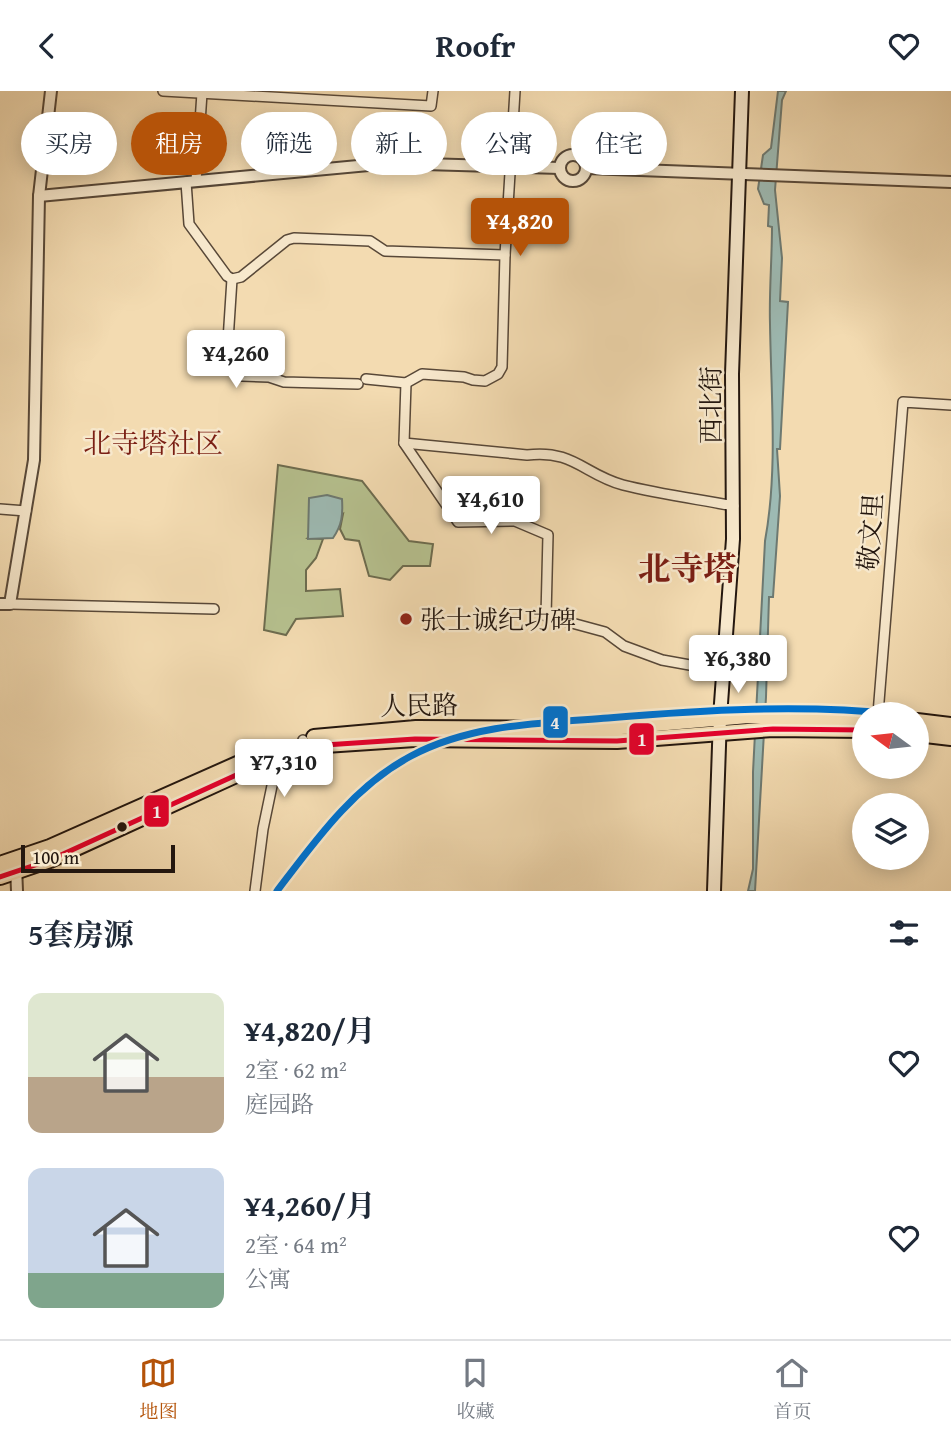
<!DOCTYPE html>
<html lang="zh">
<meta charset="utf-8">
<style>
body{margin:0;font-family:"Gentium Book Plus","Noto Serif SC",serif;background:#f6f6f7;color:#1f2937;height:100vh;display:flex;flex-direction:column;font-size:26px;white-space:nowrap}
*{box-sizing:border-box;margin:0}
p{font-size:23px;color:#747a83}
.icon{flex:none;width:38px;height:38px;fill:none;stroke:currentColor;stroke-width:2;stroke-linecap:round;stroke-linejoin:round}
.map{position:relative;height:800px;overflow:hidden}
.drawer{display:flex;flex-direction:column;background:#fff;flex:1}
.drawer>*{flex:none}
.banner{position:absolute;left:21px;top:21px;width:910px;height:63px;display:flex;gap:14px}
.needle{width:46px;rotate:285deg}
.tools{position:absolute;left:852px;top:611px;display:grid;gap:14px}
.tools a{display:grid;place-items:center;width:77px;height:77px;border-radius:50%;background:#fff;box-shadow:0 4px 18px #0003;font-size:35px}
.scale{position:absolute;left:21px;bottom:18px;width:154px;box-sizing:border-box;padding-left:7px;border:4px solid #24170f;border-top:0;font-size:19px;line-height:24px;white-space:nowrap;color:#24170f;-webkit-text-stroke:5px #f7e8cc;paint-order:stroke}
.price{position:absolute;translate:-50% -60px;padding:0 16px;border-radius:7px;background:#fff;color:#222;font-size:23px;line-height:46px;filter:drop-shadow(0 2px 4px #0008)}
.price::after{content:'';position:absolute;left:50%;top:42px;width:21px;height:16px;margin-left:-10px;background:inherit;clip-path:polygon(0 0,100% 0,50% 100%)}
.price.current{background:#b45309;color:#fff}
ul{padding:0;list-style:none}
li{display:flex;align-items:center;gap:21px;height:175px;padding:0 28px}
li span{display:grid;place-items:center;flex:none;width:196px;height:140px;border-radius:14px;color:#555}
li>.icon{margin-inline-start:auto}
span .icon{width:84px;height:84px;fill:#fffc;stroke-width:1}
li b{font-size:30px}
h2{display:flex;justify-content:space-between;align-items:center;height:84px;padding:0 28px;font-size:30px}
.chip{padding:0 24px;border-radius:32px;background:#fff;box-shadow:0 4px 18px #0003;font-size:24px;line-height:63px}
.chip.current{background:#b45309;color:#fff}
header{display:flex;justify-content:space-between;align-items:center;height:91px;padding:0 28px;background:#fff;font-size:32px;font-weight:700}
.menu{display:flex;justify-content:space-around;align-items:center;height:98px;border-top:2px solid #e0e1e3;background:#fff;font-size:19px;color:#747a83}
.menu a{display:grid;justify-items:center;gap:4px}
.menu .current{color:#b45309}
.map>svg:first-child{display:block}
.green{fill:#b6c18f;stroke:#6d6c4f;stroke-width:2}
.water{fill:#9dbab3;stroke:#6d7971;stroke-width:2}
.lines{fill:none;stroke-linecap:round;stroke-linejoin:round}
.minor-casing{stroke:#584838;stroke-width:12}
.tertiary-casing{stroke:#584838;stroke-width:14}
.secondary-casing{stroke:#24170f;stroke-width:16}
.primary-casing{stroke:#24170f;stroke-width:18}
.minor{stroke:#f7e8cc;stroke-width:9}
.tertiary{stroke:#f7e8cc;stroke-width:10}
.secondary{stroke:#f7e8cc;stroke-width:12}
.primary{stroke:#f3dbb1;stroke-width:14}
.bus-1-casing{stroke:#f7e8cc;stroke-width:10}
.bus-1{stroke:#e4002b;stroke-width:5}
.metro-1-casing{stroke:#f7e8cc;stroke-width:12}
.metro-1{stroke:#0072ce;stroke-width:7}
.poi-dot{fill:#8f2418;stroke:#f7e8cc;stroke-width:2.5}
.bus-dot{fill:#24170f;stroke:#f7e8cc;stroke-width:2.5}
.labels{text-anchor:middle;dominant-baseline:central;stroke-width:5;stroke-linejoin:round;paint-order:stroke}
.street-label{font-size:26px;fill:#24170f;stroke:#f7e8cc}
.poi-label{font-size:26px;fill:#24170f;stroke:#f7e8cc;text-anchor:start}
.neighbourhood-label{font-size:28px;fill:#7a1f14;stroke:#f7e8cc}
.district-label{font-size:33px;font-weight:bold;fill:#7a1f14;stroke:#f7e8cc}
.line-badge{stroke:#f7e8cc;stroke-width:2.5}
.badge-label{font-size:19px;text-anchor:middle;font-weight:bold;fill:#fff}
</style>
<header><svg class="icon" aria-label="back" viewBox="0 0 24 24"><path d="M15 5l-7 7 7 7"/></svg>Roofr<svg class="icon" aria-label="heart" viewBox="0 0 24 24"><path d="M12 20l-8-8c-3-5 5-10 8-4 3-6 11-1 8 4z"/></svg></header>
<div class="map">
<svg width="951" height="800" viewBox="0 0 951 800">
<rect width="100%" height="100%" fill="#f3dbb1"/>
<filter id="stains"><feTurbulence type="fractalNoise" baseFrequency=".00286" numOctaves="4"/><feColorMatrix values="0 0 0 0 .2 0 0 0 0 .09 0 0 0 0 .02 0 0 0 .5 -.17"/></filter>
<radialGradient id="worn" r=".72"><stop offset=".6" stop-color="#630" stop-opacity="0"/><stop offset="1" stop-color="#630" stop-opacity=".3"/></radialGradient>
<path class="green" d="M278,374L362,390L409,450L433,453L430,475H403L390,489L369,485L359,450L345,448L340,438L343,423L308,447L323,448L316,467L306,479V500L340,498L343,525L296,528L286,544L264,539Z"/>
<g class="water">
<path d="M778,0H786L782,9L775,99L782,167L780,210L788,211L780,358H777L780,405L773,506H769L766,606L755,800H748L753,778V681L765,450C778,379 771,304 770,233C769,201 772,168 772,136L768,135L769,114L764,113L758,98L763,64L771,57Z"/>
<path d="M327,404L342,408C343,424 342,434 333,447L308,448L309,407Z"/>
</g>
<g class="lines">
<defs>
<g id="minor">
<path d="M163,0L431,15L433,0"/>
<path d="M196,90L202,2"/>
<path d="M186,91L189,133L227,185L232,188L241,186L287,149L294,147L370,150L385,160L505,164"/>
<path d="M232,188L227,265L231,277L236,282L242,285L269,286L284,291L358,293"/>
<path d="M366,288L406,292L422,283L464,286L473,289L485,290L498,283L502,276L505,164L515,0"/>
<path d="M406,292L404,352L458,431L515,430L548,444L546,525L605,541L624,555L662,569L723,580"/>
<path d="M404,352L527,364C573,358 585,384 623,394C659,403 697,408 734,415"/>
<path d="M0,418L26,420"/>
<path d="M10,513L214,518"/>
<path d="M878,623L903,311L951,314"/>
<path d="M255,800L263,738L273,690L313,675L303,649"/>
</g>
<g id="tertiary">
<circle cx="573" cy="77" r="13"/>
<path d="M587,77L951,91"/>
<path d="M39,105L390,72L560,77"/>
<path d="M0,513H10L34,369L39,105L51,0"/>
<path d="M16,775L17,800"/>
</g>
<path id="secondary" d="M714,800L720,626L733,448L732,283L742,0"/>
<g id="primary">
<path d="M917,630L951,634"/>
<path d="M917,643L951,647"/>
<path d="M314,646L416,637L598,638L748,625L864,626"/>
<path d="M0,773L50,756L271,658"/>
<path d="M0,786L50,769L269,669L325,654L415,648L617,650L773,638L864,639"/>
</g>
</defs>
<use href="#minor" class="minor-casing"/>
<use href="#tertiary" class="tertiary-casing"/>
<use href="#secondary" class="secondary-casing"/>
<use href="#primary" class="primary-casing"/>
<use href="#minor" class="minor"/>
<use href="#tertiary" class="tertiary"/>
<use href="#secondary" class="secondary"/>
<use href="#primary" class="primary"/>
<defs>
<path id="bus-1" d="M0,786L50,769L269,669L325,654L415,648L617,650L773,638L864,639"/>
</defs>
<use href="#bus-1" class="bus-1-casing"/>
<use href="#bus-1" class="bus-1"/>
<defs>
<path id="metro-1" d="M277,800C315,750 354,695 411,665C471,633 542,632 608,627C703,619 801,613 896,623"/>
</defs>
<use href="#metro-1" class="metro-1-casing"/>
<use href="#metro-1" class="metro-1"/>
</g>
<circle class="poi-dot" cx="406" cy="528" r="7"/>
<circle class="bus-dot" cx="122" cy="736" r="6"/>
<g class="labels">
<g class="street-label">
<text transform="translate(710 314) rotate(-90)">西北街</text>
<text transform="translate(870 441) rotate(-86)">敬文里</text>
<text transform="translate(419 614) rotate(-1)">人民路</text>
</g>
<g class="poi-label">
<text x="420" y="528">张士诚纪功碑</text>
</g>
<g class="neighbourhood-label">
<text x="153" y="351">北寺塔社区</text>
</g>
<g class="district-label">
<text x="687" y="477">北寺塔</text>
</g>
</g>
<g class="line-badge">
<rect x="542" y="614" width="27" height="34" rx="7" fill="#0072ce"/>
<rect x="628" y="631" width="27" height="34" rx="7" fill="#e4002b"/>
<rect x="143" y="703" width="27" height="34" rx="7" fill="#e4002b"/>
</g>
<g class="badge-label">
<text x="555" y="638">4</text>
<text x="642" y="655">1</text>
<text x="157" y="727">1</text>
</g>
<rect width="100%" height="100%" filter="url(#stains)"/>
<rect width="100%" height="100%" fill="url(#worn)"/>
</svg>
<div class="tools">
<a><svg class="needle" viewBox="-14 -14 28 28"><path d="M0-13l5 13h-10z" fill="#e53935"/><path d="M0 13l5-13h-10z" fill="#747a83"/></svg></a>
<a><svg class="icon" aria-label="layers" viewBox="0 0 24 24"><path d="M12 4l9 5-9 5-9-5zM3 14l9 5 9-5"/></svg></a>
</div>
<div class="scale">100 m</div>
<b class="price current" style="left:520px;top:167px">¥4,820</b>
<b class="price" style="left:236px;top:299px">¥4,260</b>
<b class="price" style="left:491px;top:445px">¥4,610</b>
<b class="price" style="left:738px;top:604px">¥6,380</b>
<b class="price" style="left:284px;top:708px">¥7,310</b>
<div class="banner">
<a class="chip">买房</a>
<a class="chip current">租房</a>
<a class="chip">筛选</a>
<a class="chip">新上</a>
<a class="chip">公寓</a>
<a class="chip">住宅</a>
</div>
</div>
<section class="drawer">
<h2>5套房源<svg class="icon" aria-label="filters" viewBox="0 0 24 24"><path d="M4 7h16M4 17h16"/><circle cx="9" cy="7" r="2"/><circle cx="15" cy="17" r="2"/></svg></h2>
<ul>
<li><span style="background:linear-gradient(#dfe7d0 60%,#b9a48a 0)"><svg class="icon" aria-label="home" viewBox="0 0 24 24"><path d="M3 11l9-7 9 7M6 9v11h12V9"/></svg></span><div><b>¥4,820/月</b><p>2室 · 62 m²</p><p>庭园路</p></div><svg class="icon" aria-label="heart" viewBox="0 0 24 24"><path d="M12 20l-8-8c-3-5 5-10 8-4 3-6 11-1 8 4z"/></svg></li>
<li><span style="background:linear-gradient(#c9d6e8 75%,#7fa58c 0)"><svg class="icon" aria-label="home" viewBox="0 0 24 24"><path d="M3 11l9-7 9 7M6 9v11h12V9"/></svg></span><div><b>¥4,260/月</b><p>2室 · 64 m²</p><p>公寓</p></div><svg class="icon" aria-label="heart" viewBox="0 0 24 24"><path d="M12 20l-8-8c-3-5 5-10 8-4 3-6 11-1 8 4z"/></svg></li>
</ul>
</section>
<nav class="menu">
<a class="current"><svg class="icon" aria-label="map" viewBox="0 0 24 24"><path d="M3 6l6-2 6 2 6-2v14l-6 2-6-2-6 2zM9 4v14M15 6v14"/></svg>地图</a>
<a><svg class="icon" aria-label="saved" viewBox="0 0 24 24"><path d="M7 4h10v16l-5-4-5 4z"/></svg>收藏</a>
<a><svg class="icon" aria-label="home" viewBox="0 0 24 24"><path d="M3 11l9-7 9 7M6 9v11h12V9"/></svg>首页</a>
</nav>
